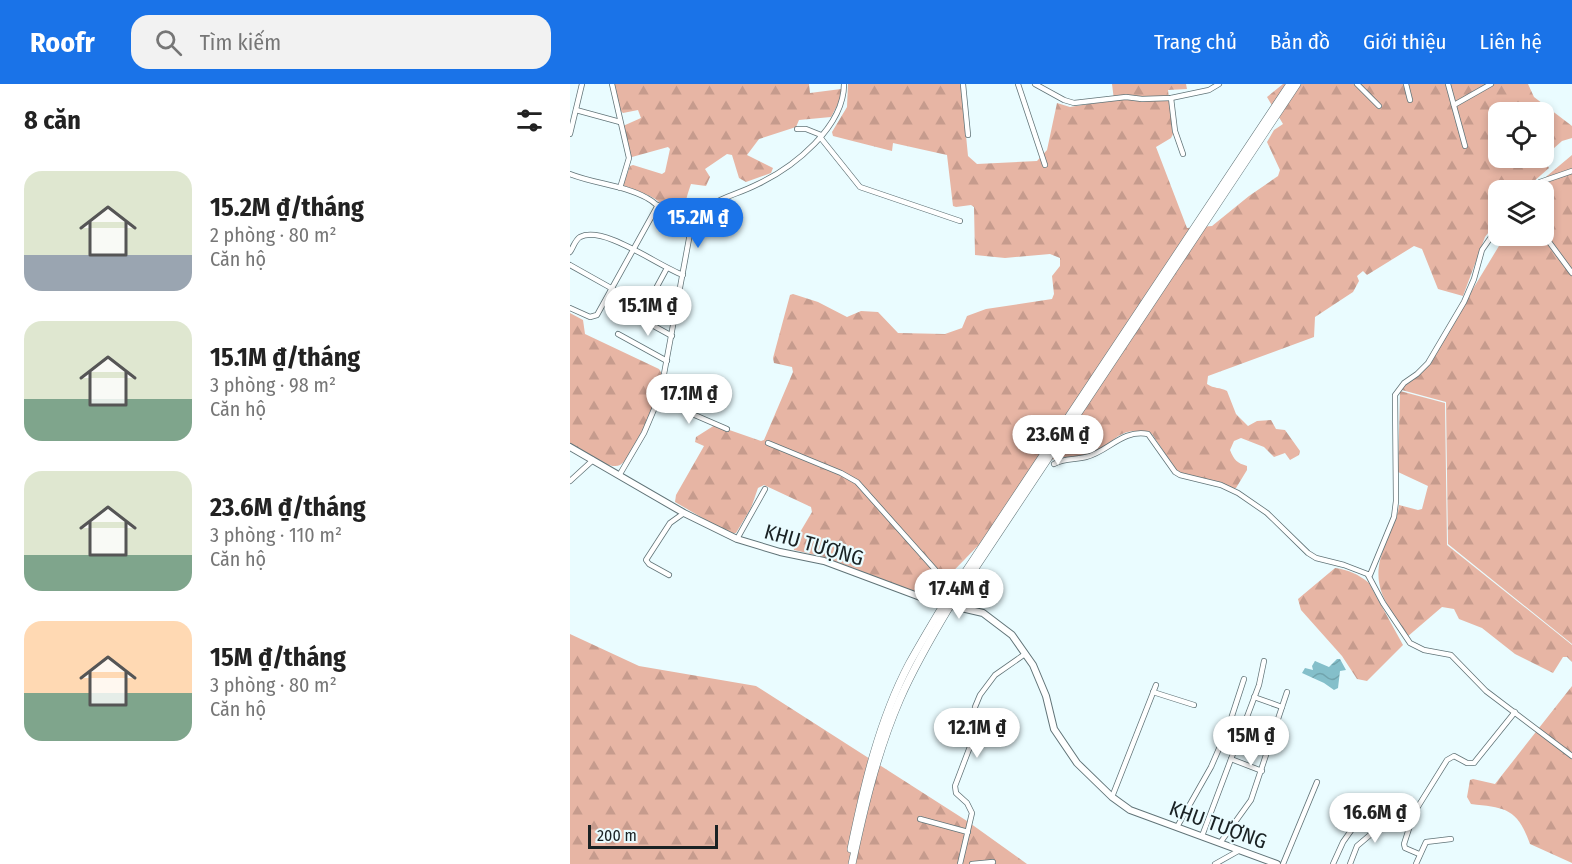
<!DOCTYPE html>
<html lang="vi">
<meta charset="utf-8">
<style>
body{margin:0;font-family:"Fira Sans Condensed",sans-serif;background:#f2f2f2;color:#222;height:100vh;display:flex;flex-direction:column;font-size:22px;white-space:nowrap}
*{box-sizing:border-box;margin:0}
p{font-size:20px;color:#767676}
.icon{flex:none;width:33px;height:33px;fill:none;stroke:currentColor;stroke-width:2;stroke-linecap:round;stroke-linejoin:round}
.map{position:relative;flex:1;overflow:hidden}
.details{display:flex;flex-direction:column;background:#fff;width:570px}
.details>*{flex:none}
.buttons{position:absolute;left:918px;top:18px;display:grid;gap:12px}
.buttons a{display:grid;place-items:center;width:66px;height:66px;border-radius:12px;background:#fff;box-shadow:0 3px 9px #0003;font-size:30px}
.scale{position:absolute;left:18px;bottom:15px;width:130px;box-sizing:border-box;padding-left:6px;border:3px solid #1a2224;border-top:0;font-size:16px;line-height:21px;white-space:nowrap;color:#1a2224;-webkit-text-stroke:4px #eafcff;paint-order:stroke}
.price{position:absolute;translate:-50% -51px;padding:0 14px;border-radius:21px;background:#fff;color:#222;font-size:20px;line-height:39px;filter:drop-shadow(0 2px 3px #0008)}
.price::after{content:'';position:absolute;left:50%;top:36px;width:18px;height:14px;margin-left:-9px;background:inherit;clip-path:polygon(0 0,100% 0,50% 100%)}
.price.on{background:#1a73e8;color:#fff}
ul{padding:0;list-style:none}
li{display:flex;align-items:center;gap:18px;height:150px;padding:0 24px}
li span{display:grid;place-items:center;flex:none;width:168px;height:120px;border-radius:18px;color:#555}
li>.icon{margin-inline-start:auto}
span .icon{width:72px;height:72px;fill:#fffc;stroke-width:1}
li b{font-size:26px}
h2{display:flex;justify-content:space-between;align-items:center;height:72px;padding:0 24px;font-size:26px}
header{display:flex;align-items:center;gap:36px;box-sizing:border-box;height:84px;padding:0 30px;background:#1a73e8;color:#fff}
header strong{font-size:28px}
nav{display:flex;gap:33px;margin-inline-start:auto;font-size:21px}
.search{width:420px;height:54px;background:#f2f2f2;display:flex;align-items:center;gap:15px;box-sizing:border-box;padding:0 21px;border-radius:18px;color:#767676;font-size:22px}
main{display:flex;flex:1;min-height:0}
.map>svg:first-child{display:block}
.forest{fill:url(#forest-firs)}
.water{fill:url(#water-waves)}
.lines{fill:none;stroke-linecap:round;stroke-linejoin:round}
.minor-casing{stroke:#617478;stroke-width:6}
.tertiary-casing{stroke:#617478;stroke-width:8}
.secondary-casing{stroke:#617478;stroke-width:8}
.minor{stroke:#fff;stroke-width:4.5}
.tertiary{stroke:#fff;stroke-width:6}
.secondary{stroke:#fff;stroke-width:7}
.labels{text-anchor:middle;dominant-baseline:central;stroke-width:4.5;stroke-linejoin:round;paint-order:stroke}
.street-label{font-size:21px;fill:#1a2224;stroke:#eafcff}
</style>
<header>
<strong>Roofr</strong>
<div class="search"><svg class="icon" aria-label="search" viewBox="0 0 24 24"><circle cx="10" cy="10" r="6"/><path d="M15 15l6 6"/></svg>Tìm kiếm</div>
<nav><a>Trang chủ</a><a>Bản đồ</a><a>Giới thiệu</a><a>Liên hệ</a></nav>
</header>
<main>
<section class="details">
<h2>8 căn<svg class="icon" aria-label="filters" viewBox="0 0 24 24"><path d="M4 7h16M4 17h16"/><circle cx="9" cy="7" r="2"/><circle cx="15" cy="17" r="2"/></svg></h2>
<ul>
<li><span style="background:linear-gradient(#dfe7d0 70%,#9aa5b1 0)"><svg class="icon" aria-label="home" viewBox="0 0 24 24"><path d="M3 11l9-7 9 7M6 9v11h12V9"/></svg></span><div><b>15.2M ₫/tháng</b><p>2 phòng · 80 m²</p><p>Căn hộ</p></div></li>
<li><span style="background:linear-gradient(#dfe7d0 65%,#7fa58c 0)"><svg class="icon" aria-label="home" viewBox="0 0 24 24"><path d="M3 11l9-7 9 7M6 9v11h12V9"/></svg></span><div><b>15.1M ₫/tháng</b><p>3 phòng · 98 m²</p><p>Căn hộ</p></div></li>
<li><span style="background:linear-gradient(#dfe7d0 70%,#7fa58c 0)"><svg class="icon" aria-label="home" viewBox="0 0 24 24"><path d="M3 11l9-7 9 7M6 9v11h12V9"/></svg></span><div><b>23.6M ₫/tháng</b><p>3 phòng · 110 m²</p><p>Căn hộ</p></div></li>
<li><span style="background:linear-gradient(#ffd9b3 60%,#7fa58c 0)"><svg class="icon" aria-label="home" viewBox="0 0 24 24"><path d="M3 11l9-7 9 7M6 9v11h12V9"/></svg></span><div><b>15M ₫/tháng</b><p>3 phòng · 80 m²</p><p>Căn hộ</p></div></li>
</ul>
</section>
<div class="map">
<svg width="1002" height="780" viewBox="0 0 1002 780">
<defs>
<pattern id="forest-firs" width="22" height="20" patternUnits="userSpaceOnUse" patternTransform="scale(1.5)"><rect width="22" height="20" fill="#e7b5a4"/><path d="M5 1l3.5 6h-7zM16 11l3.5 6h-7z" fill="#c69b8d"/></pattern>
<pattern id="water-waves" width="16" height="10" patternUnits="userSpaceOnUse" patternTransform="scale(1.5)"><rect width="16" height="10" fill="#84bfca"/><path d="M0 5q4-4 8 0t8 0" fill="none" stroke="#71a4ad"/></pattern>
</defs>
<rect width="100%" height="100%" fill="#eafcff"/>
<g class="forest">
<path d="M44,0H239L240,9L271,5V14L261,33L229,36L226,43L189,55L177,71L203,84L201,89L176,98L169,94L162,71L157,70L135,85L140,93L136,102L121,100C115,118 113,122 122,139L119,144L114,145C103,138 98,125 88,117C78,109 64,108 53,101L60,82L63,81L92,90L95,88L100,65L98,63L62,73L60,71L53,42L71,34L68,26L53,29L50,26Z"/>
<path d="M278,0H391L398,72L407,80L467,77L477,66L487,19L500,23L544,16L542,0H616L617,5L598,6L603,50L601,54L586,63L617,144L642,142L679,112L708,92L710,86L697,58L704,46L713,40L697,13L713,0H958L964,13L1002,42V54L992,57L974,73V28H928V74H973L979,84L954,106H928V136L915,153L893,212L868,205L852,165L844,162L797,191L793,187L787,192L789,197L783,208L745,233L744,253L638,292L637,300C644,305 650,303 657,307L666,330L678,342L687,337L701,336L706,345L715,346L730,367L729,371L720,376L715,369L704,373L694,363L671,354L664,357L660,366C664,376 667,379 677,382V386L666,404L663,405L615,392L606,386L582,350C547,339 546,362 518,370C506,374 493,371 481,376L433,436L358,513L254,473L224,466L223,460L242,428L241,423L194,401L188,404L181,424L166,449L160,450L105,418L106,411L134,362L125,358L126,353L145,341L191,357L194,356L223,288L222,283L204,279L203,274L220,211L223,210L248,218L277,233L291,227L308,228L328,249L375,250L392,244L397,232L416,225L482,215L484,210L482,192L490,182V174L480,170L435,174L405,171L404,123L401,121L386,123L383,122L377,71L323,59L322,67L263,52L262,48L277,23Z"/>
<path d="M1002,71V560L878,460L876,318L828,305L858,279L935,152H974V106H962L965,102Z"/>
<path d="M0,229L13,236L15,250L89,285C91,288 92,290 92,294C90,310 64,374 50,381C39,387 10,366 0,360Z"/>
<path d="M830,307L875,319L877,461L1002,561V578L997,573H993L983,589L945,570L912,544L889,535L884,525L872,523L837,553C817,519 798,502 815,461C820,447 827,436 829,421L848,426L852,425L858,402L828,388Z"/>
<path d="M765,484C779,486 788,490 799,499L833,561L797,597L787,595L772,572L731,526L728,515Z"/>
<path d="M0,550L69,582L186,602L397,737L457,780H0Z"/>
<path d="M1002,602V779L960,760C947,724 936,724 901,720L897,713L900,696L903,695L925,700Z"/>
</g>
<path class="water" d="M767,575H770L776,586L770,587L768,604L764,606L754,599L732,589L735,584L743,586L742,582L745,577L759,583Z"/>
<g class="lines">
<defs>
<g id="minor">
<path d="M42,0L59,74L50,104"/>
<path d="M393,0L398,51"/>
<path d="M448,0L475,81"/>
<path d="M465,0L494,16L504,19L556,13L572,15L601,14L639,6L649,0"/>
<path d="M787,0L809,22"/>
<path d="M836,0L840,16"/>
<path d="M878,0L895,62"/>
<path d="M601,14L605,47L613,70"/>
<path d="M884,21L921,0"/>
<path d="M6,26L50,38"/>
<path d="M227,45H236L251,51"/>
<path d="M0,50L12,0"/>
<path d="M250,53L290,103L390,137"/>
<path d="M0,90C25,100 54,101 77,114C95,123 101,144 120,150"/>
<path d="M960,106L970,98L1002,87"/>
<path d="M974,151L1002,189"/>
<path d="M0,168C3,164 5,156 10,153C34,141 88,182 113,191"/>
<path d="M0,181L41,204L73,224L77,221L97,184"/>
<path d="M0,224L20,233L27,231L88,121"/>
<path d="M82,241L102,252"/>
<path d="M48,250L97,277"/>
<path d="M86,319L113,326L157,345"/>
<path d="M198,359L271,389L287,398L369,490L374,498L369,519"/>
<path d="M484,380C494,374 505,376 516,373C538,368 552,345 578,350L605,388L610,391L651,401L668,409L697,429L738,469L746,474L774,481L800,491L824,433L826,417L825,311L834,299L847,290L858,279L894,218L904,195L912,166L928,143"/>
<path d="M50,390L74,349L85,323L94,290L121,144C140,112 159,115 188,100C224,83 274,43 274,0"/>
<path d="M0,397L23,376"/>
<path d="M167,455L195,405"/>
<path d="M99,491L79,480L76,476L100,439L114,429"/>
<path d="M798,491L813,519L840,559L854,566L881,571L916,607L1002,672"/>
<path d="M583,608L624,621"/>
<path d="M684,613L712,623"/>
<path d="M661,675L692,687"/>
<path d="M542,713L586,601"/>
<path d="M813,729L838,746"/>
<path d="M350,735L398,748"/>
<path d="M607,743L641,683L658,644L674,595"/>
<path d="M632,752L689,601L694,577"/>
<path d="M650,759L681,716L717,608"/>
<path d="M849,770L835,764L834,760L844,729L877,676L884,672L897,679H904L945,628"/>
<path d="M390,780L402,729L397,719L386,709L385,702L401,660L405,623L410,611L425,591L455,570"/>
<path d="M402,780L423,778"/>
<path d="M645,780L670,766"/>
<path d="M713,780L747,698"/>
<path d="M763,780L773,758L790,734"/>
<path d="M780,780L787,762L820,734"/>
<path d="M846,780L856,758L881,755"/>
</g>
<path id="tertiary" d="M0,363L114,429L167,455L210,468L254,477L361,517L413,529L442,551L463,581L476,612L484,645L507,679L542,713L560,726L707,780"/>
<g id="secondary">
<path d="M281,765C294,702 309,637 339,580C350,560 362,540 374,520L720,0"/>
<path d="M282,780C294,724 307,668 330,615C344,583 362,552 380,522L727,0"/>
</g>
</defs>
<use href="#minor" class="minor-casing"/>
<use href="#tertiary" class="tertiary-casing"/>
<use href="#secondary" class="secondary-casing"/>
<use href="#minor" class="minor"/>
<use href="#tertiary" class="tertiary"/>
<use href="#secondary" class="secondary"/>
</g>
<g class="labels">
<g class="street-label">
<text transform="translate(244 461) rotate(16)">KHU TƯỢNG</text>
<text transform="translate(648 741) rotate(20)">KHU TƯỢNG</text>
</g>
</g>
</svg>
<div class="buttons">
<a><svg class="icon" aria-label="locate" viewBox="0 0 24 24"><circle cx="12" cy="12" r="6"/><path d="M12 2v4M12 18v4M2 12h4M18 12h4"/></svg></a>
<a><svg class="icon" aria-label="layers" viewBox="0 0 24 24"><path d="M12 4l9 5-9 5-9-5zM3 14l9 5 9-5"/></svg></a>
</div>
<div class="scale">200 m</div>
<b class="price on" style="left:128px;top:165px">15.2M ₫</b>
<b class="price" style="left:78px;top:253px">15.1M ₫</b>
<b class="price" style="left:119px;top:341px">17.1M ₫</b>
<b class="price" style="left:488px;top:382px">23.6M ₫</b>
<b class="price" style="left:389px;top:536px">17.4M ₫</b>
<b class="price" style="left:407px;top:675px">12.1M ₫</b>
<b class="price" style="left:681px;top:683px">15M ₫</b>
<b class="price" style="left:805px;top:760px">16.6M ₫</b>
</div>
</main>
